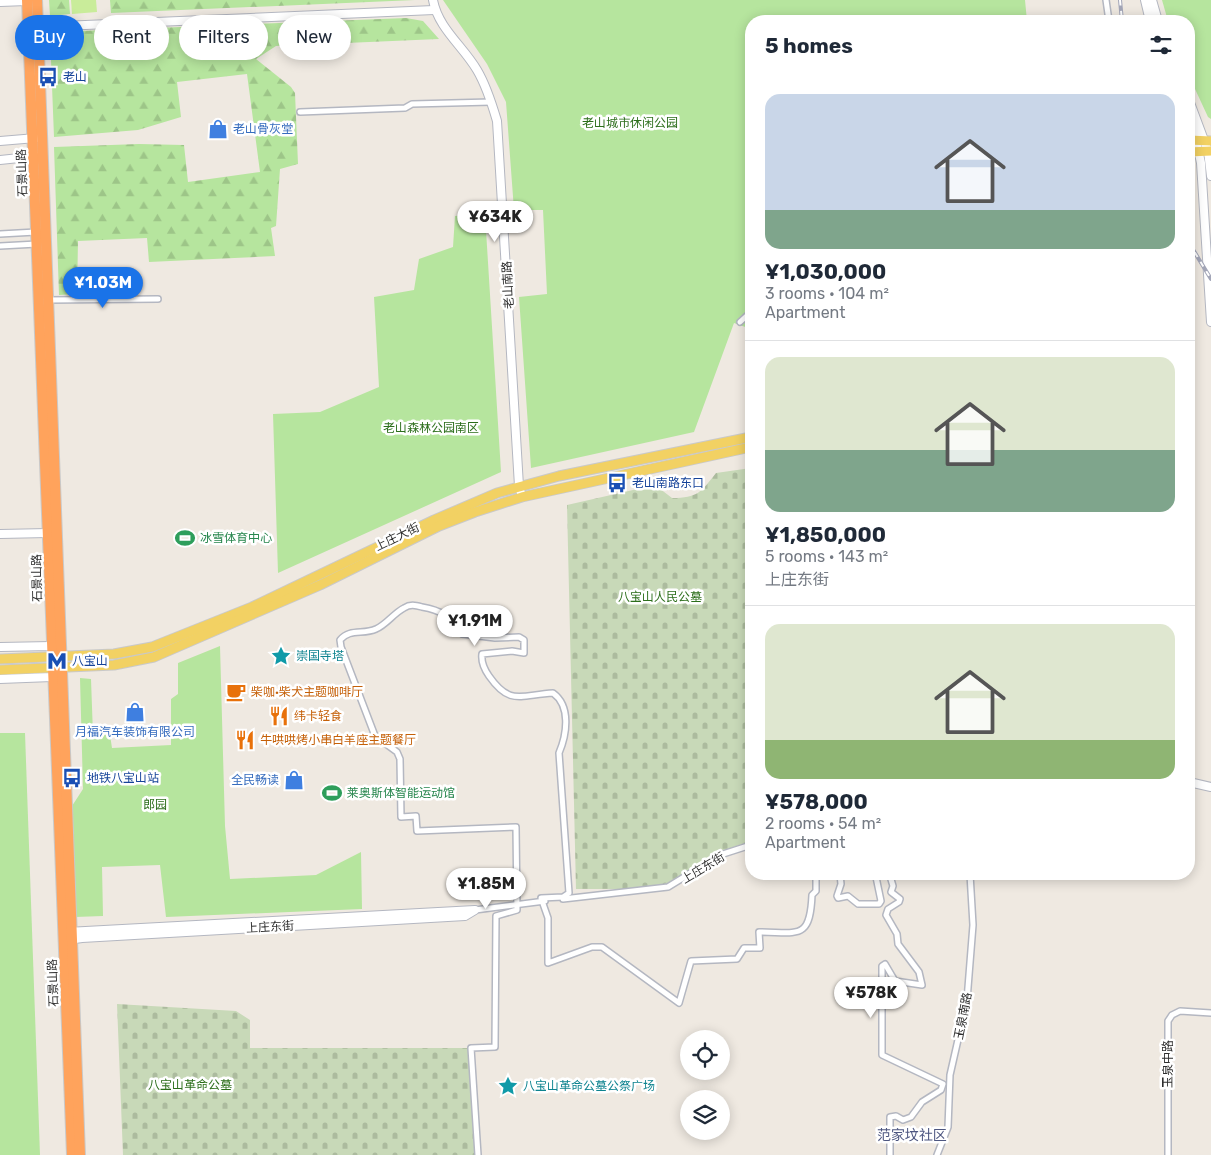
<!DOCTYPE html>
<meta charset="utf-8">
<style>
body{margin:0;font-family:Rubik,"Noto Sans SC",sans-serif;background:#f6f6f7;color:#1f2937;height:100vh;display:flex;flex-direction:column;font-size:19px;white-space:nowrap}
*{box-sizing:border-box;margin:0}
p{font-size:16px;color:#747a83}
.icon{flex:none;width:28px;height:28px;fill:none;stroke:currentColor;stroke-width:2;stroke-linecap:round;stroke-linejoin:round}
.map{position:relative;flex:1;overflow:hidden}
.drawer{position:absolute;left:745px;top:15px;width:450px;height:865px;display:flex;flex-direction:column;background:#fff;border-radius:20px;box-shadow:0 2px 12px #0003}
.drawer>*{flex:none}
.hud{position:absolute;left:15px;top:15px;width:475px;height:45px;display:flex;gap:10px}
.tools{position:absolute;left:680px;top:1030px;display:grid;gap:10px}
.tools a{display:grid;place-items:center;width:50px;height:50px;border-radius:50%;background:#fff;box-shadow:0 2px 12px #0003;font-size:25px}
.price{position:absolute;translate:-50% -42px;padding:0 11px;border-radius:18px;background:#fff;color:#222;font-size:16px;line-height:32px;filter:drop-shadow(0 1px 2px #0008)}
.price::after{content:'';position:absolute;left:50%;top:30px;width:15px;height:11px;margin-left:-8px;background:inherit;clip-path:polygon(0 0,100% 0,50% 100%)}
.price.on{background:#1a73e8;color:#fff}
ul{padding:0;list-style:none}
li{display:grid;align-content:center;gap:10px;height:265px;padding:0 20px}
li+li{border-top:1px solid #e0e1e3}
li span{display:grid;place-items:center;height:155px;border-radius:15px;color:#555}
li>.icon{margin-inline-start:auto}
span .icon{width:90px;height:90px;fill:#fffc;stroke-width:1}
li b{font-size:21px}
h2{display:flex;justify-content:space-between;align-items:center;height:60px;padding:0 20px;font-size:21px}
.pill{padding:0 18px;border-radius:22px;background:#fff;box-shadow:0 2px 12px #0003;font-size:18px;line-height:45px}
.pill.on{background:#1a73e8;color:#fff}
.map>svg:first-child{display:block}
.grass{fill:#b6e59e}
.forest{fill:url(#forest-firs)}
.cemetery{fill:url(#cemetery-stones)}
.pitch{fill:#c9ec9a}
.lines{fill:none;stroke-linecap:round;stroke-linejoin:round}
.street-casing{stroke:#b4b7c1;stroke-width:8}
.secondary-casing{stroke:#b4b7c1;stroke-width:10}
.primary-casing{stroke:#c9c9c9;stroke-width:11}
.highway-casing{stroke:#c9c9c9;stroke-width:12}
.street{stroke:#fff;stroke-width:5}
.secondary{stroke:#fff;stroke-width:8}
.primary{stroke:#f2d163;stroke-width:9}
.highway{stroke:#ffa35c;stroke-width:10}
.rail-casing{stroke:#a3a6b8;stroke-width:4}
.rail{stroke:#fff;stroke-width:2;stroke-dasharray:5.5;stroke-linecap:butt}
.labels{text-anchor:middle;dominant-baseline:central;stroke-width:5;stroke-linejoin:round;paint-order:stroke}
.transit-label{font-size:12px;fill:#164399;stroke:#fff;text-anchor:start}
.park-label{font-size:12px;fill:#2c6e1b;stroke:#fff}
.shop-label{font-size:12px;fill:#366cbe;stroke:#fff;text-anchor:start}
.street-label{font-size:12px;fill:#2e2e2e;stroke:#fff}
.leisure-label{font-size:12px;fill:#27864d;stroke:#fff;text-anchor:start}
.culture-label{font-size:12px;fill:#0d838f;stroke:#fff;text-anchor:start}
.food-label{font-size:12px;fill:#c56008;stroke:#fff;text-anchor:start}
.neighbourhood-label{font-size:14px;fill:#4d5680;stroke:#fff}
</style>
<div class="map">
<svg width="1211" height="1155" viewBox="0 0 1211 1155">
<defs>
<pattern id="forest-firs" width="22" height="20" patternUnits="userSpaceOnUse" patternTransform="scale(1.25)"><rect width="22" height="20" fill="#b6e59e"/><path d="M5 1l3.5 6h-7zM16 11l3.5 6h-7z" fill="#9dc588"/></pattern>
<pattern id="cemetery-stones" width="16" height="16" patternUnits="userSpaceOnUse" patternTransform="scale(1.25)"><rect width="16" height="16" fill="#c8d9b8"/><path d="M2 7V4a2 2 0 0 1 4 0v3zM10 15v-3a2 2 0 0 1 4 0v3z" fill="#acbb9e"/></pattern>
</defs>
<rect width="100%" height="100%" fill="#efe9e1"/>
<g class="grass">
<path d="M443,0H1025L1027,21H751V329L734,323L694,432L531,468L519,297L547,294L543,210H514L506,102L487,64Z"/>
<path d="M1162,0H1211V119L1208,117L1189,76V21H1168Z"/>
<path d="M485,214L501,472L278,573L273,414L320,412L379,387L374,297L414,290L419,259L453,247L455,216Z"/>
<path d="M220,646L225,826L230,879L316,875L361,852L362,909L166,917L160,865L102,867L103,916L75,917L72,806L83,789L80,678L91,679L93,735H110L112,748L171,745V699L178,694V663Z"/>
<path d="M0,733H25L40,1155H0Z"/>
</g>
<g class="forest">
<path d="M49,0H69L70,14L50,16Z"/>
<path d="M110,0H415L111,13Z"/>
<path d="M406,18L423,21L439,39L276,46L256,59L291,87L295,93L298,164L280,169L276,226L271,228L275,256L149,262L147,238L78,241L77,294L59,295L54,147L139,144L184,145L188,182L260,172L247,74L177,82L181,117L138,130L54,137L50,35L55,32Z"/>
</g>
<g class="cemetery">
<path d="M751,468V841L722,851L672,883L624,889H576L567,505L655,485L672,498C698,498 701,492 716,473Z"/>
<path d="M117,1004L236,1011L250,1020V1048H471L478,1155H123Z"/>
</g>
<path class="pitch" d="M71,0H96L97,12L72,14Z"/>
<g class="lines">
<defs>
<g id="street">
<path d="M1106,0L1109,21"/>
<path d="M300,112L405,108L412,104L491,102"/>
<path d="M0,234L36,232"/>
<path d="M0,246L37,244"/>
<path d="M49,300L158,299"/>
<path d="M740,322L751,312"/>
<path d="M840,874L841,884L837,896L838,898L848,896L858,904H879L881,901L876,877L881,874"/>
<path d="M883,874L890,876L893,886L891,892L900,899L899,902L888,909L886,915L897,934L898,944L919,972L922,985L895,981L885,964L882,966V1055L943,1084L941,1090L922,1102L911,1117L903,1120L896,1116L890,1117V1155"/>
<path d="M563,899L668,887L720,855L751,845"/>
<path d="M475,910L545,901"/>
<path d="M478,1155L471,1048L495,1047L496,916L517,910L516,827L417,831L416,816L401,817L400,759L397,752L375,736L341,647L340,640C350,628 363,635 376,629C386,625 394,613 404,608C410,604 415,605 422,607C445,611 448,617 462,634L495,638L519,637L524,640V653L512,651L482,654C481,662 484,669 489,676C510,706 520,695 553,693C571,706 567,734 559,753L569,893L563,897L541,898L548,918V963L592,947H602L679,1003L691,961L737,959L744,948H760L759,932C798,932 810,941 812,895L816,891V874"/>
<path d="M937,1155L948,1127L950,1075L967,1000L973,925L970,874"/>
<path d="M1168,1155V1021L1172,1015L1180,1011L1211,1013"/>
</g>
<g id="secondary">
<path d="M433,0C438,28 463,46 477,70C486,85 492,104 497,121L519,486L522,497"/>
<path d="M1145,0L1150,21"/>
<path d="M1152,0L1158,21"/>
<path d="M0,2L27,1"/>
<path d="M38,27L434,10"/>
<path d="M1189,100L1208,151L1211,176"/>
<path d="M1189,119L1194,131L1201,163L1211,322"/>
<path d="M0,141L36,138"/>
<path d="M0,160L38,156"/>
<path d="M0,534L48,533"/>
<path d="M0,647L51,646L55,650"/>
<path d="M0,679L52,677L55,674"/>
<path d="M1189,782L1211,787"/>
<path d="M67,932L475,910L465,916L82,938L68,940"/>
</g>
<g id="primary">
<path d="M1189,140L1211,141"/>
<path d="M1189,152L1211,151"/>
<path d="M0,659L114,654L152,647L252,607L434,520L497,493L559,476L751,437"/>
<path d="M0,670L114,665L154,657L320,585L439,526L475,512L522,497L751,447"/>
</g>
<g id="highway">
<path d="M27,0L72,1155"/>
<path d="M37,0L80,1155"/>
</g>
</defs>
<use href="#street" class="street-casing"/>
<use href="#secondary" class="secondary-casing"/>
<use href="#primary" class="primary-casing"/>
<use href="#highway" class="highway-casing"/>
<use href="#street" class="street"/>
<use href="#secondary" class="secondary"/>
<use href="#primary" class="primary"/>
<use href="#highway" class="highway"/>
<defs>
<g id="rail">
<path d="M1120,0L1122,21"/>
<path d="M1189,243L1211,279"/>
</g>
</defs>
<use href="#rail" class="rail-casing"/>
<use href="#rail" class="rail"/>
</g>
<defs>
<symbol id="bus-bare" viewBox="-9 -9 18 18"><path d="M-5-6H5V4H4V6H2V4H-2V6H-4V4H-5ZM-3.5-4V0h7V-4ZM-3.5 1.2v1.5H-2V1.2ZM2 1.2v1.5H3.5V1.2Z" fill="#1a4fb4" stroke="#fff" stroke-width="2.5" paint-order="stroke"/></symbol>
<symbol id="shop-bare" viewBox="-9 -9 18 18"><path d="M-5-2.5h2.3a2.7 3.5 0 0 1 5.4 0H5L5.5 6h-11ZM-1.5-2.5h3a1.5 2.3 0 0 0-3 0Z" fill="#3f7fe0" stroke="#fff" stroke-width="2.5" paint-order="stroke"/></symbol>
<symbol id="stadium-bare" viewBox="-9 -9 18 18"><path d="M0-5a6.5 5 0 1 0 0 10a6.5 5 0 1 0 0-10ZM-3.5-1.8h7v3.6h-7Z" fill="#2e9e5b" stroke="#fff" stroke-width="2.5" paint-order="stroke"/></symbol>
<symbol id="sight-bare" viewBox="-9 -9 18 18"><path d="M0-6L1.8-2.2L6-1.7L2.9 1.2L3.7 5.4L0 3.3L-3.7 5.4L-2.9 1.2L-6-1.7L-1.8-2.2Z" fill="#0f9aa8" stroke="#fff" stroke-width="2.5" paint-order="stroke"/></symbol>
<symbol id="metro-bare" viewBox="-9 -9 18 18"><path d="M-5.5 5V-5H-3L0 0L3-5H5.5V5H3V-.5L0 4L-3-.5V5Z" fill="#1a4fb4" stroke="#fff" stroke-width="2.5" paint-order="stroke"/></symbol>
<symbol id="cafe-bare" viewBox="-9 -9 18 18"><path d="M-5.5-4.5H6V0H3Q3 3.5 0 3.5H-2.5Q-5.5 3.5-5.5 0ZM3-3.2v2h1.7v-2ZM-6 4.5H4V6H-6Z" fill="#e8710a" stroke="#fff" stroke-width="2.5" paint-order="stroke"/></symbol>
<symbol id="restaurant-bare" viewBox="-9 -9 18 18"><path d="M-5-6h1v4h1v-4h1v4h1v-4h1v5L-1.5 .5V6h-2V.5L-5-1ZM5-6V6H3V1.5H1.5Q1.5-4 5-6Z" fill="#e8710a" stroke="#fff" stroke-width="2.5" paint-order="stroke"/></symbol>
</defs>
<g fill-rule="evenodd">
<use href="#bus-bare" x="34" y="63" width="28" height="28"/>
<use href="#shop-bare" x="204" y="115" width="28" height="28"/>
<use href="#bus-bare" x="603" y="469" width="28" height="28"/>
<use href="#stadium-bare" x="171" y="524" width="28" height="28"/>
<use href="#sight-bare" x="267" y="642" width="28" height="28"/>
<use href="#metro-bare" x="43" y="647" width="28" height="28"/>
<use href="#cafe-bare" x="222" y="678" width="28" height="28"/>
<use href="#shop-bare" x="121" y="698" width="28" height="28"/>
<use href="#restaurant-bare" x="265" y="702" width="28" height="28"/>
<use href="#restaurant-bare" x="231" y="726" width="28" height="28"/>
<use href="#bus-bare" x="58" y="764" width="28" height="28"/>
<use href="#shop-bare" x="280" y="766" width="28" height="28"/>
<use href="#stadium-bare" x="318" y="779" width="28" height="28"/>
<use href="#sight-bare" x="494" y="1072" width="28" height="28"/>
</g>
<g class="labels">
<g class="transit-label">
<text x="63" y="77">老山</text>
<text x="632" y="483">老山南路东口</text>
<text x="72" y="661">八宝山</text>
<text x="87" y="778">地铁八宝山站</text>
</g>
<g class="park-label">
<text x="630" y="123">老山城市休闲公园</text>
<text x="431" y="428">老山森林公园南区</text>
<text x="660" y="597">八宝山人民公墓</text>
<text x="155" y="805">郎园</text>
<text x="190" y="1085">八宝山革命公墓</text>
</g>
<g class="shop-label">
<text x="233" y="129">老山骨灰堂</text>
<text x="135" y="732" text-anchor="middle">月福汽车装饰有限公司</text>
<text x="279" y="780" text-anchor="end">全民畅读</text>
</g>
<g class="street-label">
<text transform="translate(22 173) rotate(-92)">石景山路</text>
<text transform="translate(508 285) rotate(-93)">老山南路</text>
<text transform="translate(397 537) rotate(-26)">上庄大街</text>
<text transform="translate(37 578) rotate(-91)">石景山路</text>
<text transform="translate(703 868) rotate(-31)">上庄东街</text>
<text transform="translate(270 927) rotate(-3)">上庄东街</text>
<text transform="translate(53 983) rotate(-92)">石景山路</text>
<text transform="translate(963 1016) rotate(-79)">玉泉南路</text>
<text transform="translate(1168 1064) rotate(-90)">玉泉中路</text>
</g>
<g class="leisure-label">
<text x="200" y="538">冰雪体育中心</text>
<text x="347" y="793">莱奥斯体智能运动馆</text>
</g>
<g class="culture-label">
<text x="296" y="656">崇国寺塔</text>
<text x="523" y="1086">八宝山革命公墓公祭广场</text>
</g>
<g class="food-label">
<text x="251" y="692">柴咖·柴犬主题咖啡厅</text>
<text x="294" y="716">纬卡轻食</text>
<text x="260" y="740">牛哄哄烤小串白羊座主题餐厅</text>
</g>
<g class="neighbourhood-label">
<text x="912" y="1135">范家坟社区</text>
</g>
</g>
</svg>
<div class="tools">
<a><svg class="icon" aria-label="locate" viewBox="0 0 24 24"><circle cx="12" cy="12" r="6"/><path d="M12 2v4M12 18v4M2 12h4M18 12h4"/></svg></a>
<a><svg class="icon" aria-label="layers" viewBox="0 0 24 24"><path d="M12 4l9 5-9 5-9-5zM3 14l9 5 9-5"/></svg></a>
</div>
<b class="price" style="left:495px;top:243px">¥634K</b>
<b class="price on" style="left:103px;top:309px">¥1.03M</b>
<b class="price" style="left:475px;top:647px">¥1.91M</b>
<b class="price" style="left:486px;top:910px">¥1.85M</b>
<b class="price" style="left:871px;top:1019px">¥578K</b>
<div class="hud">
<a class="pill on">Buy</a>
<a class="pill">Rent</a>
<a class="pill">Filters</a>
<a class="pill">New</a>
</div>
<section class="drawer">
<h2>5 homes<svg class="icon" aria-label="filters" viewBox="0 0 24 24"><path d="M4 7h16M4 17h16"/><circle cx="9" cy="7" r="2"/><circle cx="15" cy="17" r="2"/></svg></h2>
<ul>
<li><span style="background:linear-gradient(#c9d6e8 75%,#7fa58c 0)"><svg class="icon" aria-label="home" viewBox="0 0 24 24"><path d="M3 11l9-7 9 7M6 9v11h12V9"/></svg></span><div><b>¥1,030,000</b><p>3 rooms · 104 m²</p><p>Apartment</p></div></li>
<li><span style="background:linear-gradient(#dfe7d0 60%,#7fa58c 0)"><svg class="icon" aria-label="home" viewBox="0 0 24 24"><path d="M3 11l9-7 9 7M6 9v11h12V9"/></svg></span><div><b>¥1,850,000</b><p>5 rooms · 143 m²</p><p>上庄东街</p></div></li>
<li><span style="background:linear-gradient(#dfe7d0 75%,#8fb573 0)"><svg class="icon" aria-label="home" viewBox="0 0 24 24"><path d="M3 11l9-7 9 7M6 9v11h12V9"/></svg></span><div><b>¥578,000</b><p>2 rooms · 54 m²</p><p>Apartment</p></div></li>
</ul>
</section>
</div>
